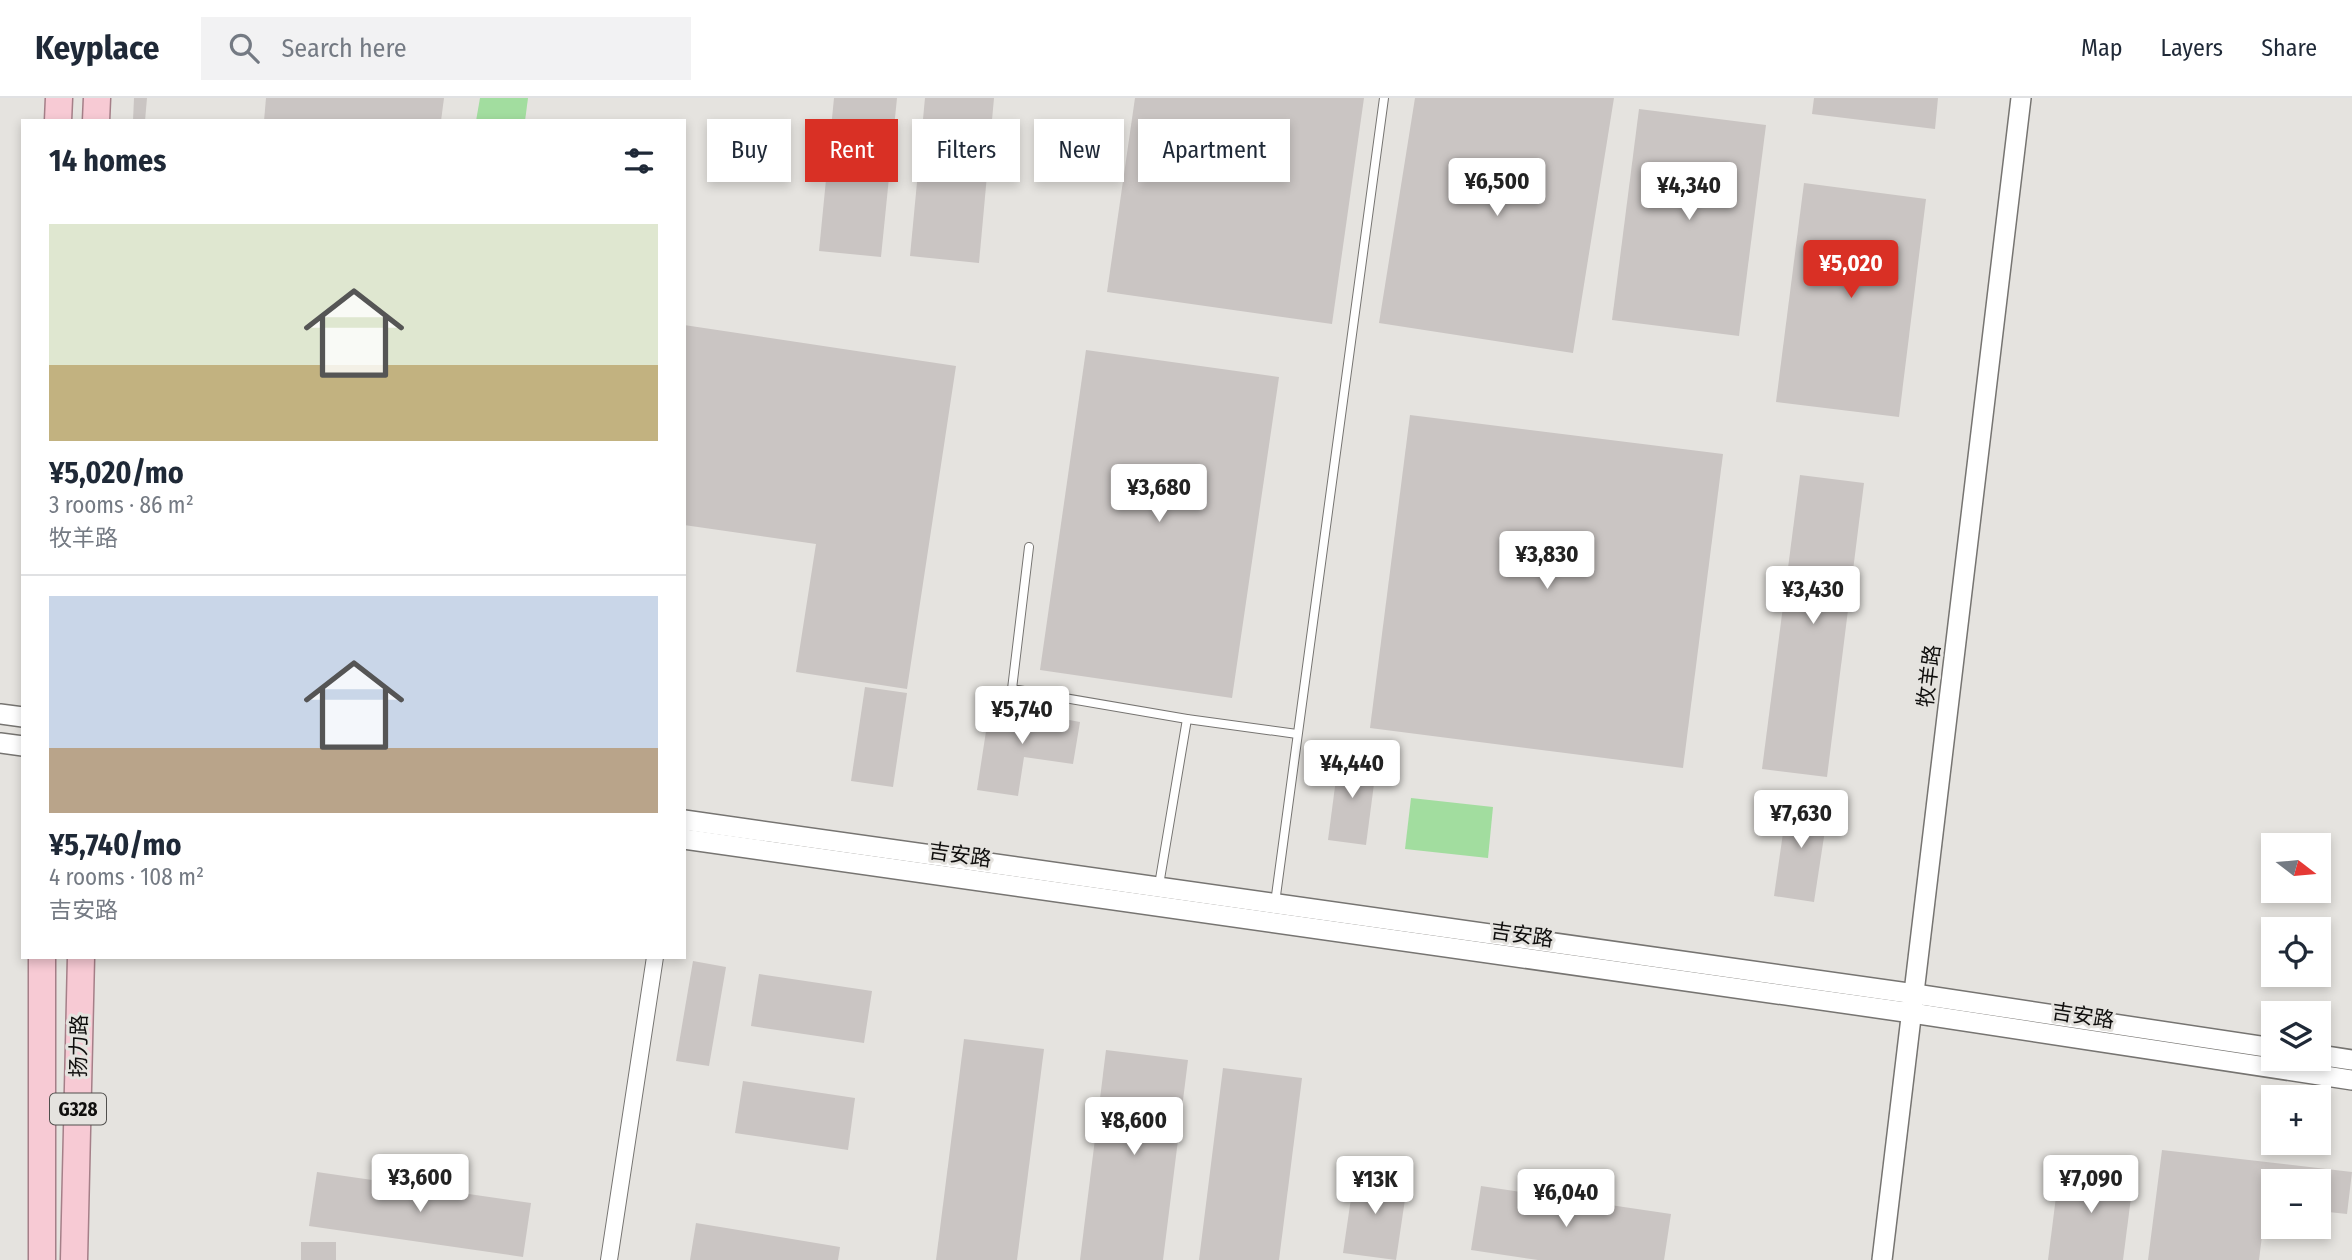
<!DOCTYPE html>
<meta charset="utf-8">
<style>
body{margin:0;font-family:"Fira Sans Condensed","Noto Sans SC",sans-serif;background:#f2f2f3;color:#1f2937;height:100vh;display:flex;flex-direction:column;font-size:26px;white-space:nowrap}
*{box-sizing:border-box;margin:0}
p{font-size:23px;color:#747a83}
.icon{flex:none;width:38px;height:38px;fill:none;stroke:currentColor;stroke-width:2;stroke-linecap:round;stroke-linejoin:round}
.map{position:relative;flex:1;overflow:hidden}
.panel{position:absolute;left:21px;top:21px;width:665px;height:840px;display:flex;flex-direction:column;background:#fff;border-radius:0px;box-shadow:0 4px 10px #0003}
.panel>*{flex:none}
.banner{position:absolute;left:707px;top:21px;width:665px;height:63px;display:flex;gap:14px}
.needle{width:46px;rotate:106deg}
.controls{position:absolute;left:2261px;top:735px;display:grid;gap:14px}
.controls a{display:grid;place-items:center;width:70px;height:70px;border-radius:0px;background:#fff;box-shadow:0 4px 10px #0003;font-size:35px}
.price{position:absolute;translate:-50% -60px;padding:0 16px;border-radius:7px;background:#fff;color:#222;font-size:23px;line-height:46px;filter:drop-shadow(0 2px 4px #0008)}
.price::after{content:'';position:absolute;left:50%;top:42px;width:21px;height:16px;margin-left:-10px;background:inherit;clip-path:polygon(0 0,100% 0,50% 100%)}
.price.selected{background:#d93025;color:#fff}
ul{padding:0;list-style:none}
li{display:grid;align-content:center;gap:14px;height:371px;padding:0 28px}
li+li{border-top:2px solid #e0e1e3}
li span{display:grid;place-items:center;height:217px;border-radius:0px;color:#555}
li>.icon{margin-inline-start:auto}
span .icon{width:126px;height:126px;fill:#fffc;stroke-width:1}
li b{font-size:30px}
h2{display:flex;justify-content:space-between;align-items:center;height:84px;padding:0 28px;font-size:30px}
.pill{padding:0 24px;border-radius:0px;background:#fff;box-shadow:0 4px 10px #0003;font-size:24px;line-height:63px}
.pill.selected{background:#d93025;color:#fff}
header{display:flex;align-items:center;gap:42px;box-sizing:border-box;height:98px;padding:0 35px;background:#fff;border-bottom:2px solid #e0e1e3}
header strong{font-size:33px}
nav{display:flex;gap:38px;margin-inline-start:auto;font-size:24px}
.search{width:490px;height:63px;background:#f2f2f3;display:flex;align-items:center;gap:18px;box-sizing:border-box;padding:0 24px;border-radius:0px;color:#747a83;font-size:26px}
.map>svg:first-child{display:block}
.green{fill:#a2dd9f}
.building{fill:#cac5c3}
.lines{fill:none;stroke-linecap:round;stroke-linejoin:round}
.service-casing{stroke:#767471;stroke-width:10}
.minor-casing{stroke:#767471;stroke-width:18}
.tertiary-casing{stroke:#767471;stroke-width:22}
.trunk-casing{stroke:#a57f88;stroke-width:29}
.service{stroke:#fff;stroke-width:8}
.minor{stroke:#fff;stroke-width:16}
.tertiary{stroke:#fff;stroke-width:19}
.trunk{stroke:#f7cad4;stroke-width:26}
.labels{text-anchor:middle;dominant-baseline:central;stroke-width:6;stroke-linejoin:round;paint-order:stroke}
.shield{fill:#e5e3df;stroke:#504f4d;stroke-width:2}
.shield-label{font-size:19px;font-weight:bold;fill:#100f0e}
.street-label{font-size:21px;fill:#100f0e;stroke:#e5e3df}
</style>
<header>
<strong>Keyplace</strong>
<div class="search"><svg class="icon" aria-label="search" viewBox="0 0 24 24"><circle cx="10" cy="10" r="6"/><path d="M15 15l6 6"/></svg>Search here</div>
<nav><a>Map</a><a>Layers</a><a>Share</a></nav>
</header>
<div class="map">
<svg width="2352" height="1162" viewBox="0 0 2352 1162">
<rect width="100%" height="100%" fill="#e5e3df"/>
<g class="green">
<path d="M480,0H528L525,23H476Z"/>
<path d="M1411,700L1493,709L1488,760L1405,751Z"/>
</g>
<g class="building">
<path d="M134,0H147L145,23H133Z"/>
<path d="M266,0H444L441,23H264Z"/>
<path d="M834,0H897L881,159L819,153Z"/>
<path d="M925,0H994L979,165L910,158Z"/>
<path d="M1135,0H1364L1332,226L1107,194Z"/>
<path d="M1415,0H1614L1573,255L1379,225Z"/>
<path d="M1814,0H1938L1935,31L1812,16Z"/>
<path d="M1639,11L1766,27L1739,238L1612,222Z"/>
<path d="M1804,85L1926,101L1899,319L1776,304Z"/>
<path d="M684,227L956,268L907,591L796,574L816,446L684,427Z"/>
<path d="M1086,252L1279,279L1232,600L1040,572Z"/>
<path d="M1410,317L1723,356L1683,670L1370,630Z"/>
<path d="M1800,377L1864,385L1827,679L1762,671Z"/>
<path d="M865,589L907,595L893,689L851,683Z"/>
<path d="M990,607L1080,624L1073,666L1024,659L1018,698L977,692Z"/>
<path d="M1339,658L1377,663L1366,747L1328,742Z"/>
<path d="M1788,700L1829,706L1814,804L1774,798Z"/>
<path d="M693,863L726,869L709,968L676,963Z"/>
<path d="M759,876L872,893L864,945L751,928Z"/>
<path d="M964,941L1044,951L1017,1162H936Z"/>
<path d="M1106,952L1188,962L1163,1162H1080Z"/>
<path d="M1223,970L1302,980L1279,1162H1199Z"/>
<path d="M743,983L855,1000L848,1052L735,1035Z"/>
<path d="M2162,1052L2352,1074L2347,1116L2319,1113V1083H2273V1107L2266,1106L2259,1162H2148Z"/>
<path d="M2060,1067L2134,1076L2123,1162H2048Z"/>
<path d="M1355,1073L1408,1081L1396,1162L1343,1155Z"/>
<path d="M317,1074L531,1105L523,1159L309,1128Z"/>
<path d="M1481,1088L1671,1116L1664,1162H1538L1471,1152Z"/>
<path d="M696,1125L840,1149L838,1162H690Z"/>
<rect x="301" y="1144" width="35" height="18"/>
</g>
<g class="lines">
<defs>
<g id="service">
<path d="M1029,449L1012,591L1187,621L1297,636"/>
<path d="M1159,787L1187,621"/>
<path d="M1275,805L1384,0"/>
</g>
<path id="minor" d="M609,1162L655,859"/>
<g id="tertiary">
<path d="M0,616L23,619"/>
<path d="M0,645L23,648"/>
<path d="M684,722L1915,896L2273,950"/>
<path d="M684,741L1912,915L2352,982"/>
<path d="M2319,957L2352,962"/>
<path d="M1882,1162L2021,0"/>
</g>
<g id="trunk">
<path d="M58,23L59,0"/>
<path d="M96,23L97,0"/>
<path d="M42,859V1162"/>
<path d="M74,1162L81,859"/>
</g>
</defs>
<use href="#service" class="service-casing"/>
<use href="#minor" class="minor-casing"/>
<use href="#tertiary" class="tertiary-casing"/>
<use href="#trunk" class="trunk-casing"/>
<use href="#service" class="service"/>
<use href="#minor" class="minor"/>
<use href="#tertiary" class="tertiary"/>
<use href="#trunk" class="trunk"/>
</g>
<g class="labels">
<rect class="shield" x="50" y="995.5" width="56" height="31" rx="5"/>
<g class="shield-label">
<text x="78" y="1011">G328</text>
</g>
<g class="street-label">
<text transform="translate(1929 578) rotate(-83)">牧羊路</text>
<text transform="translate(960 757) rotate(8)">吉安路</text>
<text transform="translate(1522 837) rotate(8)">吉安路</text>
<text transform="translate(2083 918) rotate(9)">吉安路</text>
<text transform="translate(79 948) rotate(-89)">扬力路</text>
</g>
</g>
</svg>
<div class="controls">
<a><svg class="needle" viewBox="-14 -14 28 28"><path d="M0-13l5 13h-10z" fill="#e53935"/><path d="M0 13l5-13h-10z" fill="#747a83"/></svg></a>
<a><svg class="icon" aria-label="locate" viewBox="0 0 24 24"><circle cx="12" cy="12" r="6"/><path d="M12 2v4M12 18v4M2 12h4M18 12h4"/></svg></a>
<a><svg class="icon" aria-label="layers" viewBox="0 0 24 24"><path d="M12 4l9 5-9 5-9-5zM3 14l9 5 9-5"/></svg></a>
<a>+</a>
<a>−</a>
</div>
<b class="price" style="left:1497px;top:120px">¥6,500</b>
<b class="price" style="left:1689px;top:124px">¥4,340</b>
<b class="price selected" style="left:1851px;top:202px">¥5,020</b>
<b class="price" style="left:1159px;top:426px">¥3,680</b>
<b class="price" style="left:1547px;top:493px">¥3,830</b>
<b class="price" style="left:1813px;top:528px">¥3,430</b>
<b class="price" style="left:1022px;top:648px">¥5,740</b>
<b class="price" style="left:1352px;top:702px">¥4,440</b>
<b class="price" style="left:1801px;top:752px">¥7,630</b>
<b class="price" style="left:1134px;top:1059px">¥8,600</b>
<b class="price" style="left:420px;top:1116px">¥3,600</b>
<b class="price" style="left:2091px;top:1117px">¥7,090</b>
<b class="price" style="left:1375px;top:1118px">¥13K</b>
<b class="price" style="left:1566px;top:1131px">¥6,040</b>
<div class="banner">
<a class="pill">Buy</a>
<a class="pill selected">Rent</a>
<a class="pill">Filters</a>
<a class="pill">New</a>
<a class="pill">Apartment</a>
</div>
<section class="panel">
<h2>14 homes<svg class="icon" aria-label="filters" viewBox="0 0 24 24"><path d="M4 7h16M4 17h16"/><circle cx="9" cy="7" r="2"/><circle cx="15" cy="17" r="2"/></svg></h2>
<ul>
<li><span style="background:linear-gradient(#dfe7d0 65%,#c2b280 0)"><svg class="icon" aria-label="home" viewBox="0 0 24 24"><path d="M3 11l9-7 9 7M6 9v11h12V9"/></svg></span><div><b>¥5,020/mo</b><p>3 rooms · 86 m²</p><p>牧羊路</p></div></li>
<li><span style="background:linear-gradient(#c9d6e8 70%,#b9a48a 0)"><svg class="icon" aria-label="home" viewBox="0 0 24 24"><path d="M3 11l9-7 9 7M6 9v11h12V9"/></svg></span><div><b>¥5,740/mo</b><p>4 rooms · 108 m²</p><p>吉安路</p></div></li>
</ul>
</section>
</div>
